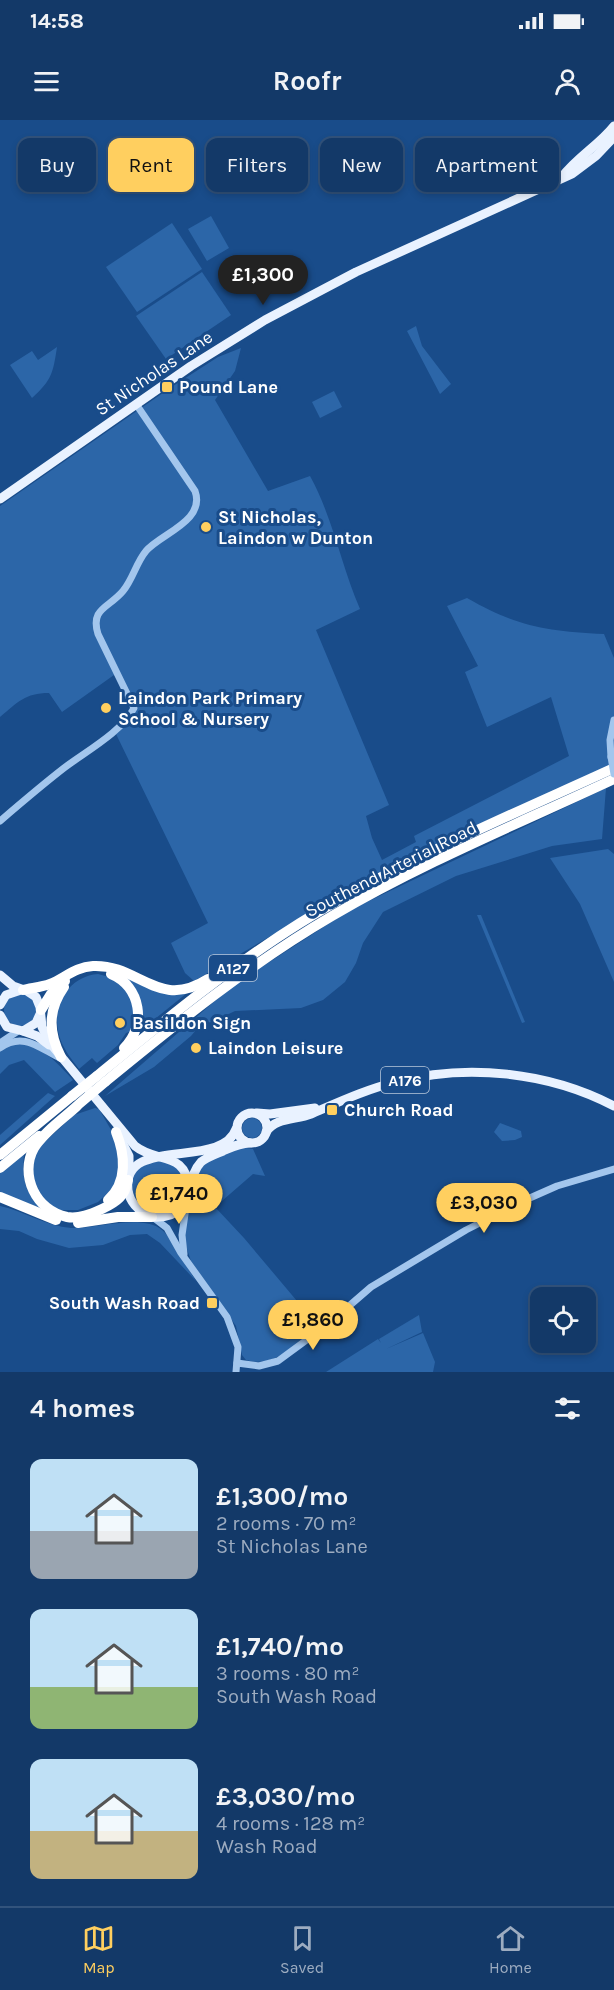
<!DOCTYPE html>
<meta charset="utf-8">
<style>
body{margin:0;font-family:Karla,sans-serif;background:#1c406e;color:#f1f3f6;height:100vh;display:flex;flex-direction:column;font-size:22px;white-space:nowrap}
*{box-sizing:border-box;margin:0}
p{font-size:20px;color:#9dacc0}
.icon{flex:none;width:33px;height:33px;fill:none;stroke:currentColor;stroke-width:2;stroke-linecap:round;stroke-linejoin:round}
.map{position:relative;height:1252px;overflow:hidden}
.sheet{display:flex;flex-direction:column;background:#133968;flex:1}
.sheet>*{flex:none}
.hud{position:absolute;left:18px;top:18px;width:579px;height:54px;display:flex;gap:12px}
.controls{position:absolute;left:530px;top:1167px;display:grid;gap:12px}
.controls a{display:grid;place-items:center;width:66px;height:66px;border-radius:12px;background:#133968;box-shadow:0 3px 9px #0003,0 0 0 2px #32537c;font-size:30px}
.price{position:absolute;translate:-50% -51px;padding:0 14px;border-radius:21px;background:#ffcf5f;color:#111;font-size:20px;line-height:39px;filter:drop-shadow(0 2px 3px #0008)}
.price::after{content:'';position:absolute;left:50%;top:36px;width:18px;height:14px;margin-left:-9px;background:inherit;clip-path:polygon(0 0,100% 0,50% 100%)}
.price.current{background:#222;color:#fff}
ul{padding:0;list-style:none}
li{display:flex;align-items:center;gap:18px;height:150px;padding:0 30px}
li span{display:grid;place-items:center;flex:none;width:168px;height:120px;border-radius:12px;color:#555}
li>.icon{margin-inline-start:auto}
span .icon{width:72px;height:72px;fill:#fffc;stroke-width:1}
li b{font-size:26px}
h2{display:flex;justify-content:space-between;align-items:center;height:72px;padding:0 30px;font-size:26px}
.tag{padding:0 21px;border-radius:12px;background:#133968;box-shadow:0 3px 9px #0003,0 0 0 2px #32537c;font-size:21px;line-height:54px}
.tag.current{background:#ffcf5f;color:#111}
.status{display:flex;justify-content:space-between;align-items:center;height:42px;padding:0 30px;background:#133968;direction:ltr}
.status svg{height:16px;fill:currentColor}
header{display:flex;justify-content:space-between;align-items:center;height:78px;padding:0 30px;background:#133968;font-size:27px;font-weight:700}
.tabs{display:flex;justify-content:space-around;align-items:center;height:84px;border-top:2px solid #32537c;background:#133968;font-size:16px;color:#9dacc0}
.tabs a{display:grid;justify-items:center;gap:3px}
.tabs .current{color:#ffcf5f}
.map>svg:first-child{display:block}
.green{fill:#2c66a8}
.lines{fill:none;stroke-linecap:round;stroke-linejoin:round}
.minor{stroke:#a3c6ed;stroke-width:7}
.major{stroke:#e9f2ff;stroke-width:9}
.highway{stroke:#fff;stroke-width:10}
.minor-bridge{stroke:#a3c6ed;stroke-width:7}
.highway-bridge{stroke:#fff;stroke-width:10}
.poi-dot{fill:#ffcf5f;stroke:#194c8a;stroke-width:2}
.labels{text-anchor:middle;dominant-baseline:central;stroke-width:6;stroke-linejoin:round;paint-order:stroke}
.shield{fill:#194c8a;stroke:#bac9dc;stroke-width:1.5}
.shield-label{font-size:16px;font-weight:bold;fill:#fff}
.street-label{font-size:18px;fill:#fff;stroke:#194c8a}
.poi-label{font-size:18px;font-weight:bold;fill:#fff;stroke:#194c8a;text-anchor:start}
</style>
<div class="status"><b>14:58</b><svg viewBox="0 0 49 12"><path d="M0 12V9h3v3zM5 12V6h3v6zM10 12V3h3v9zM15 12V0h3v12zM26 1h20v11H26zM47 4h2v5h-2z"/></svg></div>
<header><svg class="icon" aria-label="menu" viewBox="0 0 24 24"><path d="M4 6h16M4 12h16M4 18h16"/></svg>Roofr<svg class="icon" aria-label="person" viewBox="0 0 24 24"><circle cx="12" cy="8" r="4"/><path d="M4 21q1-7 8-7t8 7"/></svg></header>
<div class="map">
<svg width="614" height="1252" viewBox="0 0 614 1252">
<rect width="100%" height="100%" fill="#194c8a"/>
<g class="green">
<path d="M211,96L229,128L207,141L188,109Z"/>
<path d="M172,103L202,149L137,192L106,147Z"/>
<path d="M202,152L231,195L166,239L136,196Z"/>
<path d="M416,206L422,226L451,264L440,274L407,211Z"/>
<path d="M57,227C53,253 52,260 32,278L10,245L32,231L38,240Z"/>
<path d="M241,228L235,251L215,280L268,371L310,356C333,398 341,445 360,489L316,510L389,685L366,696L372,718L382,740L416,722L414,716L569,636L551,577L487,607L465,552L478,546L447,486L467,478C518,507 546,511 604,514L614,538V645L322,786L194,861L185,853L171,823L208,803L116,614L132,597L138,587L114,555L62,592L49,573C25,573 18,582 0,597V386L170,268L218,237Z"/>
<path d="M334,271L342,287L320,298L312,282Z"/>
<path d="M606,668L602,719L552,726L456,756L383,792L363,823L356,843L345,862L323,880L301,888L235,891L212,902L202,903L191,916L154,947L105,976L231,867L350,790Z"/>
<path d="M608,729L614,734V862L580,784L550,738Z"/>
<path d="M477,795H481L525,902L522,903Z"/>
<path d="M118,853L187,873L140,911V901Z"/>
<path d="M98,854L113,858L134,879L132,911L126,913L118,925L97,943L92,938L79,949C72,940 65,931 61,921C49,891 65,857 98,854Z"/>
<circle cx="20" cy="890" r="16"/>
<path d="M15,923C42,926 55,940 73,960L55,972L24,940L9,945L0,954V931Z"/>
<path d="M48,973L55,976L0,1025V1015Z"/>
<path d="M95,988L99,989L114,1015L121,1040L116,1065L98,1082L78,1090H59L43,1082L31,1059L36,1030L74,995Z"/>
<circle cx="252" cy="1008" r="10"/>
<path d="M500,1003L521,1011L522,1017L515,1020L502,1021L494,1012Z"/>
<path d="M239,1027L253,1029L265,1056L253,1054L215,1087L244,1118L318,1206C298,1223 274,1249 246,1240L242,1235L236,1206L191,1141L184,1120L187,1096L199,1051L203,1044Z"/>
<path d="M24,1033C22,1060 24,1069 41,1089L0,1076V1051Z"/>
<circle cx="158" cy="1066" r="26"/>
<path d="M0,1086C24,1091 46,1106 71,1108C94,1109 143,1093 162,1110C173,1119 187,1148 196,1161L160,1123L147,1114L130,1115L103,1125L69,1128L37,1119L19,1111L0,1109Z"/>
<path d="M419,1195L422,1212L386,1229L423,1213L435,1242L433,1252H326L378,1219L381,1223L379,1219Z"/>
</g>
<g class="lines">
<g class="minor">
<path d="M611,637L610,620L614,600"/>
<path d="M0,701C21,683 42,665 64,648C85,632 122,612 134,588L98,514C90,488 109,488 123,471C133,459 136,443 146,431C160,414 206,401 195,371L136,284"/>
<path d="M0,923L18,911"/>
<path d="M0,928C24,911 40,929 62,939"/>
<path d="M154,1098L167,1108L181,1133L227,1197L238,1227L236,1252"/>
<path d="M184,1134L182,1115L187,1080"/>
<path d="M237,1243L259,1246L278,1241L327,1205L371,1167L466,1110L523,1081L557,1066L614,1049"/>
</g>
<g class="major">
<path d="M562,57C576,38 599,25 614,6"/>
<path d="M0,379L191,246L265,200L356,152L572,54L596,36L614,17"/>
<path d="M0,855L13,866L27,871L36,877L40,887L42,907L50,923L135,1026C157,1044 186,1030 189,1069"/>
<path d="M0,885L6,875L21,870"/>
<path d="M0,895L7,907L23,911L36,903L40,894"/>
<path d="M23,911L37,916L49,925"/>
<circle cx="252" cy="1008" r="15"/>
<path d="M257,993L270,994L315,988"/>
<path d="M236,1009C222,1050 121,1015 128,1070C130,1084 140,1092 152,1097C196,1100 183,1061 201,1042C207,1037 216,1034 223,1031C232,1027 240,1023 250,1023"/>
<path d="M266,1012C276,997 296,1000 311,994C339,982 367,969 396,962C467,943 549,952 614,986"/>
<path d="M122,1022L129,1036V1054"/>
</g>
<g class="highway">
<path d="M111,854C141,866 147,906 124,928"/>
<path d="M23,870C31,868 42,867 50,864C65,858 75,847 93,846C139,844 158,891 208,859"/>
<path d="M41,890L51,874L65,861"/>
<path d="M61,937C48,912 48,890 64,867"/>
<path d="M97,956C163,902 228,848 300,803C399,742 509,696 614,648"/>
<path d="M105,962C178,902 250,844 332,796C422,743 520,703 614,659"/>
<path d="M77,986C63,999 44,1012 34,1028C19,1055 36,1091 67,1097C79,1099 91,1094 102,1089C117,1082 125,1076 128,1060"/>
<path d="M0,1035L72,976"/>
<path d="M0,1048L39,1016"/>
<path d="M0,1077L56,1100"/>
<path d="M108,1080C128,1062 125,1034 116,1012"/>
<path d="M78,1103L118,1097H152"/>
</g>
<path class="minor-bridge" d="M611,637L614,654"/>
<g class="highway-bridge">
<path d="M72,976L97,956"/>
<path d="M79,984L105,962"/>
</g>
</g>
<g class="poi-dot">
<rect x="161" y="261" width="12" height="12" rx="3"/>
<circle cx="206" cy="407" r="6"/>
<circle cx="106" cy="588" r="6"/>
<circle cx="120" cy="903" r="6"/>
<circle cx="196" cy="928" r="6"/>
<rect x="326" y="984" width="12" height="12" rx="3"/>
<rect x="206" y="1177" width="12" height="12" rx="3"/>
</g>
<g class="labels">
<g class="shield">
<rect x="209" y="835" width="48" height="26" rx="4.5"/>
<rect x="381" y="947" width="48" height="26" rx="4.5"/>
</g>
<g class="shield-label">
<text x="233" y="848">A127</text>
<text x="405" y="960">A176</text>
</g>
<g class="street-label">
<text transform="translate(154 253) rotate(-34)">St Nicholas Lane</text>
<text transform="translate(391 749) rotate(-27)">Southend Arterial Road</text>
</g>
<g class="poi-label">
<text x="179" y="267">Pound Lane</text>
<text x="218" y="397">St Nicholas,<tspan x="218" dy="21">Laindon w Dunton</tspan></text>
<text x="118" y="578">Laindon Park Primary<tspan x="118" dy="21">School &amp; Nursery</tspan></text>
<text x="132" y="903">Basildon Sign</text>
<text x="208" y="928">Laindon Leisure</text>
<text x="344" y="990">Church Road</text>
<text x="200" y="1183" text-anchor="end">South Wash Road</text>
</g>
</g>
</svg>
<div class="controls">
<a><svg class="icon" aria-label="locate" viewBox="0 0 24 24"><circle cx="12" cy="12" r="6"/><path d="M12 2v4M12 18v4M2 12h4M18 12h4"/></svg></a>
</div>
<b class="price current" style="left:263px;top:186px">£1,300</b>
<b class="price" style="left:179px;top:1105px">£1,740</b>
<b class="price" style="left:484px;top:1114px">£3,030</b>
<b class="price" style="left:313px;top:1231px">£1,860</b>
<div class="hud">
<a class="tag">Buy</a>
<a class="tag current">Rent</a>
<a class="tag">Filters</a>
<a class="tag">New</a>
<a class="tag">Apartment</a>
</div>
</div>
<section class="sheet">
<h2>4 homes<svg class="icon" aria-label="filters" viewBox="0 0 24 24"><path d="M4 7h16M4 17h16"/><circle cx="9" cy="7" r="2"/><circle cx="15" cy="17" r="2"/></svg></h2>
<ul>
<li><span style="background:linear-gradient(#bfe0f5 60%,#9aa5b1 0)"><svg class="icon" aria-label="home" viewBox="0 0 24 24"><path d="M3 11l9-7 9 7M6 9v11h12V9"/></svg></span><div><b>£1,300/mo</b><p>2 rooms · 70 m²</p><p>St Nicholas Lane</p></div></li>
<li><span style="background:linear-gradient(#bfe0f5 65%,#8fb573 0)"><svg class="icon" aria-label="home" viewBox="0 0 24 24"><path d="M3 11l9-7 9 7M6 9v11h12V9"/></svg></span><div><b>£1,740/mo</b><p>3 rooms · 80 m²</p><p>South Wash Road</p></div></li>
<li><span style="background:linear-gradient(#bfe0f5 60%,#c2b280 0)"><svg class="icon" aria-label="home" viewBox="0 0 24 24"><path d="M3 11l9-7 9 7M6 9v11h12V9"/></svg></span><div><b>£3,030/mo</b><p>4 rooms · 128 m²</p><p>Wash Road</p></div></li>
</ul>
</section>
<nav class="tabs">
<a class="current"><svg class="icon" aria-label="map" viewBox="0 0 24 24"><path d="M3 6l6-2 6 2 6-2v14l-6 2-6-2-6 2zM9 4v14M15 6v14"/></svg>Map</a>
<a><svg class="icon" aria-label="saved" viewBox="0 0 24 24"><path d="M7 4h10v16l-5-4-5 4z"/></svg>Saved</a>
<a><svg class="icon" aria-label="home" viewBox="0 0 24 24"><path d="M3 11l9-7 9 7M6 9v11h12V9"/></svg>Home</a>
</nav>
